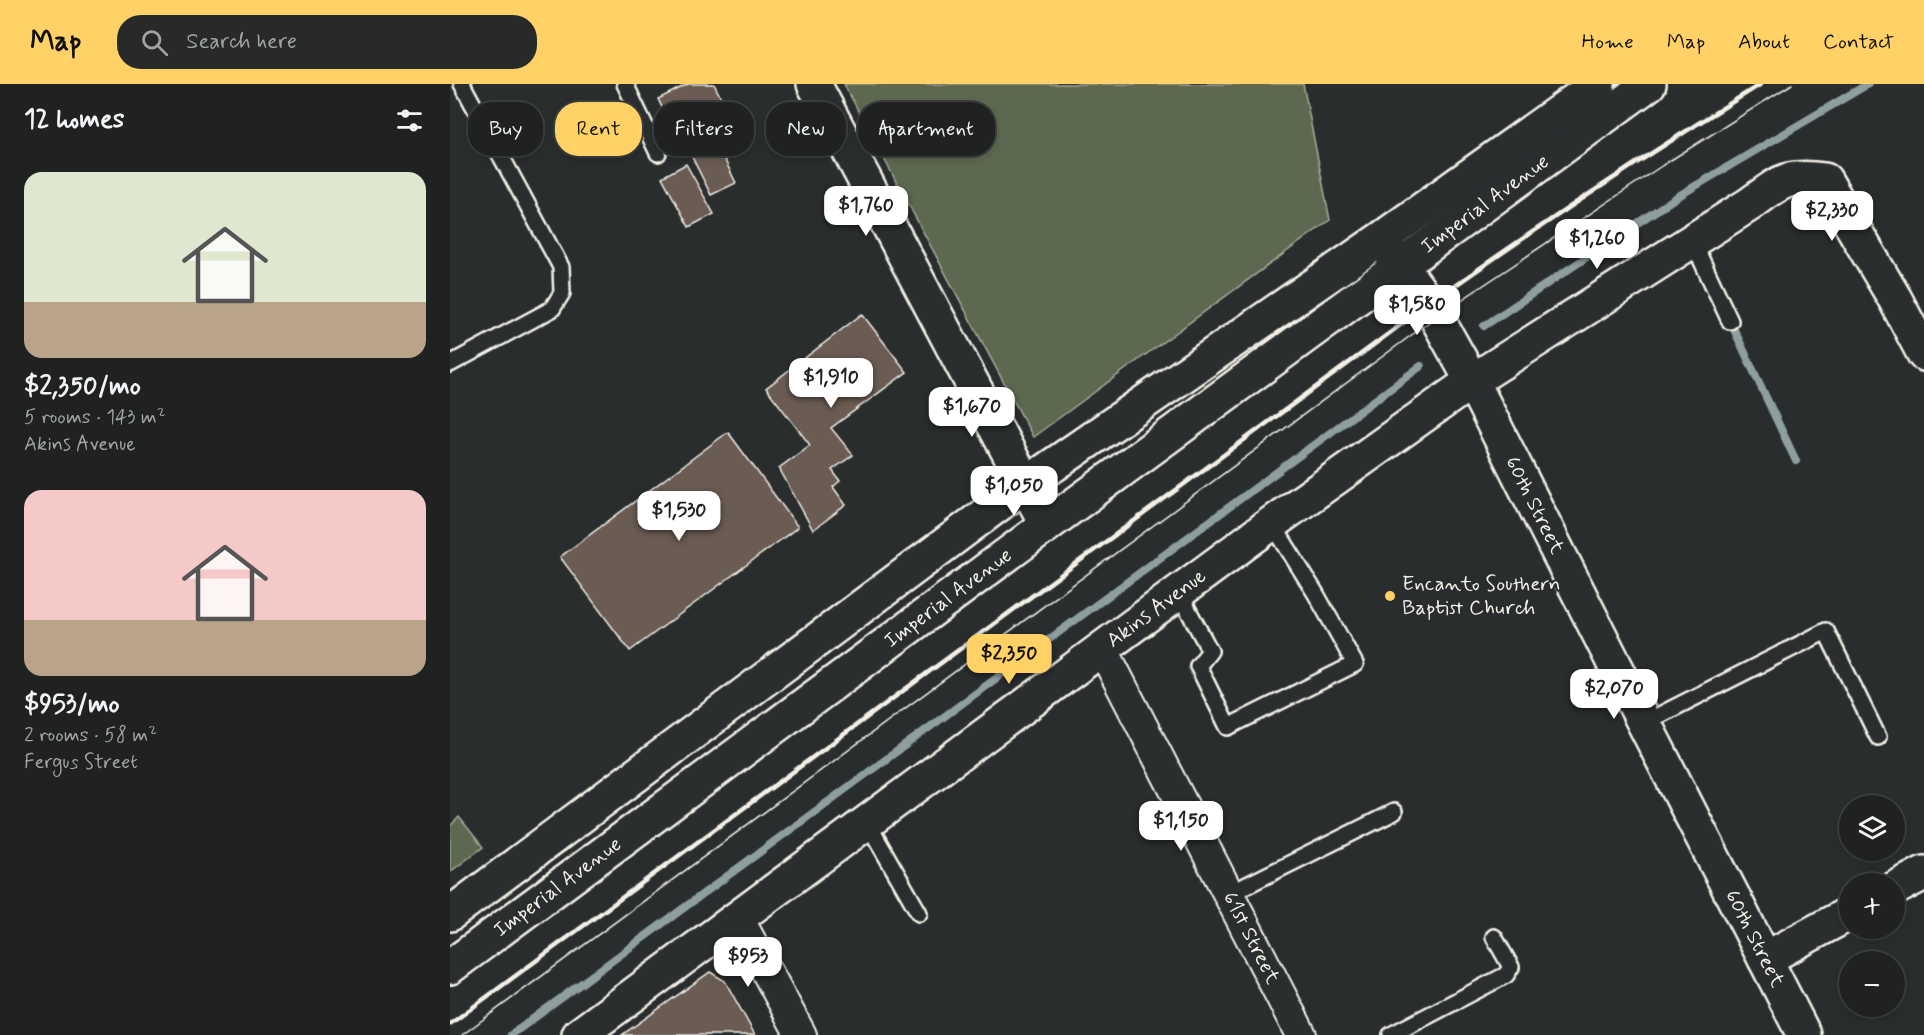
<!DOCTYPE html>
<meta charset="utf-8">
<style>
body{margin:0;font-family:Mynerve,sans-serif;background:#282a2a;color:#f1f3f6;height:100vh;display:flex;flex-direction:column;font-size:22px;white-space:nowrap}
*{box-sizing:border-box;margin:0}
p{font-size:20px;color:#a2a4a5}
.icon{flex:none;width:33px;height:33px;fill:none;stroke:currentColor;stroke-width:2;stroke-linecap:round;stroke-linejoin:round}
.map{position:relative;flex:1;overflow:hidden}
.drawer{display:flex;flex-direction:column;background:#202222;width:450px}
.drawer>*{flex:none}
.top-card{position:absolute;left:18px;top:18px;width:570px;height:54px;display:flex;gap:12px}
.tools{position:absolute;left:1389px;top:711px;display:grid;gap:12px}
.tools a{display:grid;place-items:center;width:66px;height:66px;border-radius:50%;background:#202222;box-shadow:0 3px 9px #0003,0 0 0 2px #3d3f40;font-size:30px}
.price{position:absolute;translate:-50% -51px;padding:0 14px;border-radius:12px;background:#fff;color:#222;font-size:20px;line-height:39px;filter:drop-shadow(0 2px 3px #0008)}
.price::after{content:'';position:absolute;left:50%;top:36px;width:18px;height:14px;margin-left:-9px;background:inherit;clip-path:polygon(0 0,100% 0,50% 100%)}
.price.on{background:#ffd166;color:#111}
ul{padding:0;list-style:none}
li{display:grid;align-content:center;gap:12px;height:318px;padding:0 24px}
li span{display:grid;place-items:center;height:186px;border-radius:18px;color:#555}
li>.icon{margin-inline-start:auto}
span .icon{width:108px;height:108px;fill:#fffc;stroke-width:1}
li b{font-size:26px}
h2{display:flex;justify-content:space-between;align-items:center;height:72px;padding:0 24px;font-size:26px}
.tag{padding:0 21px;border-radius:24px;background:#202222;box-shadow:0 3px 9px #0003,0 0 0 2px #3d3f40;font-size:21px;line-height:54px}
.tag.on{background:#ffd166;color:#111}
header{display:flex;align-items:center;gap:36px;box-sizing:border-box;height:84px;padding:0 30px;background:#ffd166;color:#111}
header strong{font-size:28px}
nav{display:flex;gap:33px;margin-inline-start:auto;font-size:21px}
.search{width:420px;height:54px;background:#282a2a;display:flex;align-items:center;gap:15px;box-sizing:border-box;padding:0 21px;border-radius:24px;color:#a2a4a5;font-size:22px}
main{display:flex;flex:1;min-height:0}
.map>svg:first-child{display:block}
.green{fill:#5b6850;stroke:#a8ac9c;stroke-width:1.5}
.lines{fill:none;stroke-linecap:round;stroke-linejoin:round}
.stream{stroke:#8f9fa0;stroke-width:8}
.building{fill:#6b5b53;stroke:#f4f1e8;stroke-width:1.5}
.lane-casing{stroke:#f4f1e8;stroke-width:20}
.street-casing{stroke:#f4f1e8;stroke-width:34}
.secondary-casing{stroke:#f4f1e8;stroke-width:38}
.primary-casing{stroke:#f4f1e8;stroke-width:38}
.lane{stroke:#2a2d2e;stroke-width:15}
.street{stroke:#2a2d2e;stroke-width:30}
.secondary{stroke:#2a2d2e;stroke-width:33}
.primary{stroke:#2a2d2e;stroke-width:33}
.tram{stroke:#f4f1e8;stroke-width:1.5}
.rail{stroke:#f4f1e8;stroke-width:4.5}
.poi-dot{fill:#ffd166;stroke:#2a2d2e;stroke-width:2}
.labels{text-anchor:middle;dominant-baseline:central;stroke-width:4.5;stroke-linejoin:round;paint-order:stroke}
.street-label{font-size:21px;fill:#f4f1e8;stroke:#2a2d2e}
.poi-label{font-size:21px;fill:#f4f1e8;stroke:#2a2d2e;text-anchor:start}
</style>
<header>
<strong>Map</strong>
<div class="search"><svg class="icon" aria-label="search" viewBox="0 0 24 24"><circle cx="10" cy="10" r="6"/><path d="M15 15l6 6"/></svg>Search here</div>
<nav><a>Home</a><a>Map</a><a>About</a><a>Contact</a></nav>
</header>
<main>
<section class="drawer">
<h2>12 homes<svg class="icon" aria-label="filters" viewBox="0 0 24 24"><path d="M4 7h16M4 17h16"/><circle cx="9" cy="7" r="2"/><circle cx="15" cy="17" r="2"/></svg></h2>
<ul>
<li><span style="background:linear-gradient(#dfe7d0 70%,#b9a48a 0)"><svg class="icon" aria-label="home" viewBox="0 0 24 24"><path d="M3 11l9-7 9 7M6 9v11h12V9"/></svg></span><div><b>$2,350/mo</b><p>5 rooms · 143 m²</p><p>Akins Avenue</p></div></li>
<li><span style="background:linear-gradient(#f6c9c9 70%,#b9a48a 0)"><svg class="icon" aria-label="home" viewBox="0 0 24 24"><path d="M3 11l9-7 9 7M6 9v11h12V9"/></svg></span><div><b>$953/mo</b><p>2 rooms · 58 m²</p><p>Fergus Street</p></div></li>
</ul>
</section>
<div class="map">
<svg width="1474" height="951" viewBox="0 0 1474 951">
<rect width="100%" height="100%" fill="#2a2d2e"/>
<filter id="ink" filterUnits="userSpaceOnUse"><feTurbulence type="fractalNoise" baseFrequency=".0167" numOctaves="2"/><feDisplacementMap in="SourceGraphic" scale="12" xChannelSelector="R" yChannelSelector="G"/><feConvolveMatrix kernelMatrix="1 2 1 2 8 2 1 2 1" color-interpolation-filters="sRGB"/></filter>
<g filter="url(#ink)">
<g class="green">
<path d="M394,0H853L880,136L583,353Z"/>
<path d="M9,733L33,763L0,788V742Z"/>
</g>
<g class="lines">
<g class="stream">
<path d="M1280,237L1346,377"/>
<path d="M1034,242L1225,114L1418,0"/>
<path d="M61,951L971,282"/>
</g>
</g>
<g class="building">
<path d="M238,0H264L271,14L220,40L208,15Z"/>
<path d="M261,48L286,99L261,111L236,61Z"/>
<path d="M236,80L264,130L239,143L212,93Z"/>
<path d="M412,230L457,288L381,344L403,371L382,386L390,397L383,403L396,421L363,446L329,384L360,361L316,304Z"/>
<path d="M278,348L348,443L180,567L110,473Z"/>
<path d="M260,888L275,897L305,951H172Z"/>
</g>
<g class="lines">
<defs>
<g id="lane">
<path d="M175,0L208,69"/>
<path d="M1242,156L1280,237"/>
<path d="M0,280L102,225L112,209L111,183L12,0"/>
<path d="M728,507L760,567L748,582L778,643L905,580L866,510L822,439"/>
<path d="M1194,639L1376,547L1428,653"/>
<path d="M417,738L469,829"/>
<path d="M779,810L944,728"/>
<path d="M941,951L1056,891L1061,883L1044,853"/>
</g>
<g id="street">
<path id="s1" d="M652,564L851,951"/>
<path d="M288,834L351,951"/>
</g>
<g id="secondary">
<path d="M364,0L597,441"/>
<path id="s2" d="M934,159L979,220L1022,297L1194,639L1354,951"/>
<path d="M1444,805L1474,789"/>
<path d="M1315,875L1400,829"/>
<path id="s3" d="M129,951L822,439L1022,297L1300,120C1332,97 1335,91 1375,96L1445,215L1474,270"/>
</g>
<g id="primary">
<path d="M0,830L576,400L931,155L1148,0"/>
<path id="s4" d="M0,883L597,441L1199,0"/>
</g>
</defs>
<use href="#lane" class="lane-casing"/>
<use href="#street" class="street-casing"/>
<use href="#secondary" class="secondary-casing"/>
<use href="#primary" class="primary-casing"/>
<use href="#lane" class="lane"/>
<use href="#street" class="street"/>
<use href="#secondary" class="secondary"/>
<use href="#primary" class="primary"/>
<path class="tram" d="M12,951L986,233L1213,81L1342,0"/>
<path class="rail" d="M0,940L979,220C1087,143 1198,70 1311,0"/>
</g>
</g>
<circle class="poi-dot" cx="940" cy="512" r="6"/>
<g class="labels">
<g class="street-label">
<text stroke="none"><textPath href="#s4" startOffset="1286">Imperial Avenue</textPath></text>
<text stroke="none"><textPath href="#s2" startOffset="303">60th Street</textPath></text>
<text stroke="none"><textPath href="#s4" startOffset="620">Imperial Avenue</textPath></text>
<text stroke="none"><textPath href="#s3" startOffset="718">Akins Avenue</textPath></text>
<text stroke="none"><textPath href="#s4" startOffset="134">Imperial Avenue</textPath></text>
<text stroke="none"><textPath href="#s1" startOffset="326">61st Street</textPath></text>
<text stroke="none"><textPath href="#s2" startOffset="789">60th Street</textPath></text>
</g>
<g class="poi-label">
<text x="952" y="500">Encanto Southern<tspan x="952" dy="24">Baptist Church</tspan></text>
</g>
</g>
</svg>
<div class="tools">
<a><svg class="icon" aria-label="layers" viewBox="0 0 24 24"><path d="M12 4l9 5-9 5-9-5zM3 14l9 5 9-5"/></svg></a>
<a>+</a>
<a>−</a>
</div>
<b class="price" style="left:416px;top:153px">$1,760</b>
<b class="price" style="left:1382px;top:158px">$2,330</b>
<b class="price" style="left:1147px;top:186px">$1,260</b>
<b class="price" style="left:967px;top:252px">$1,580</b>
<b class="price" style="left:381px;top:325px">$1,910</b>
<b class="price" style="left:522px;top:354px">$1,670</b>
<b class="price" style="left:564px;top:433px">$1,050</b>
<b class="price" style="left:229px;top:458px">$1,530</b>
<b class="price on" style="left:559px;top:601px">$2,350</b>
<b class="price" style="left:1164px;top:636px">$2,070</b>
<b class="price" style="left:731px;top:768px">$1,150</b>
<b class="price" style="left:298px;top:904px">$953</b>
<div class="top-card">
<a class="tag">Buy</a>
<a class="tag on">Rent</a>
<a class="tag">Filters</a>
<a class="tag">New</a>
<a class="tag">Apartment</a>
</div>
</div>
</main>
